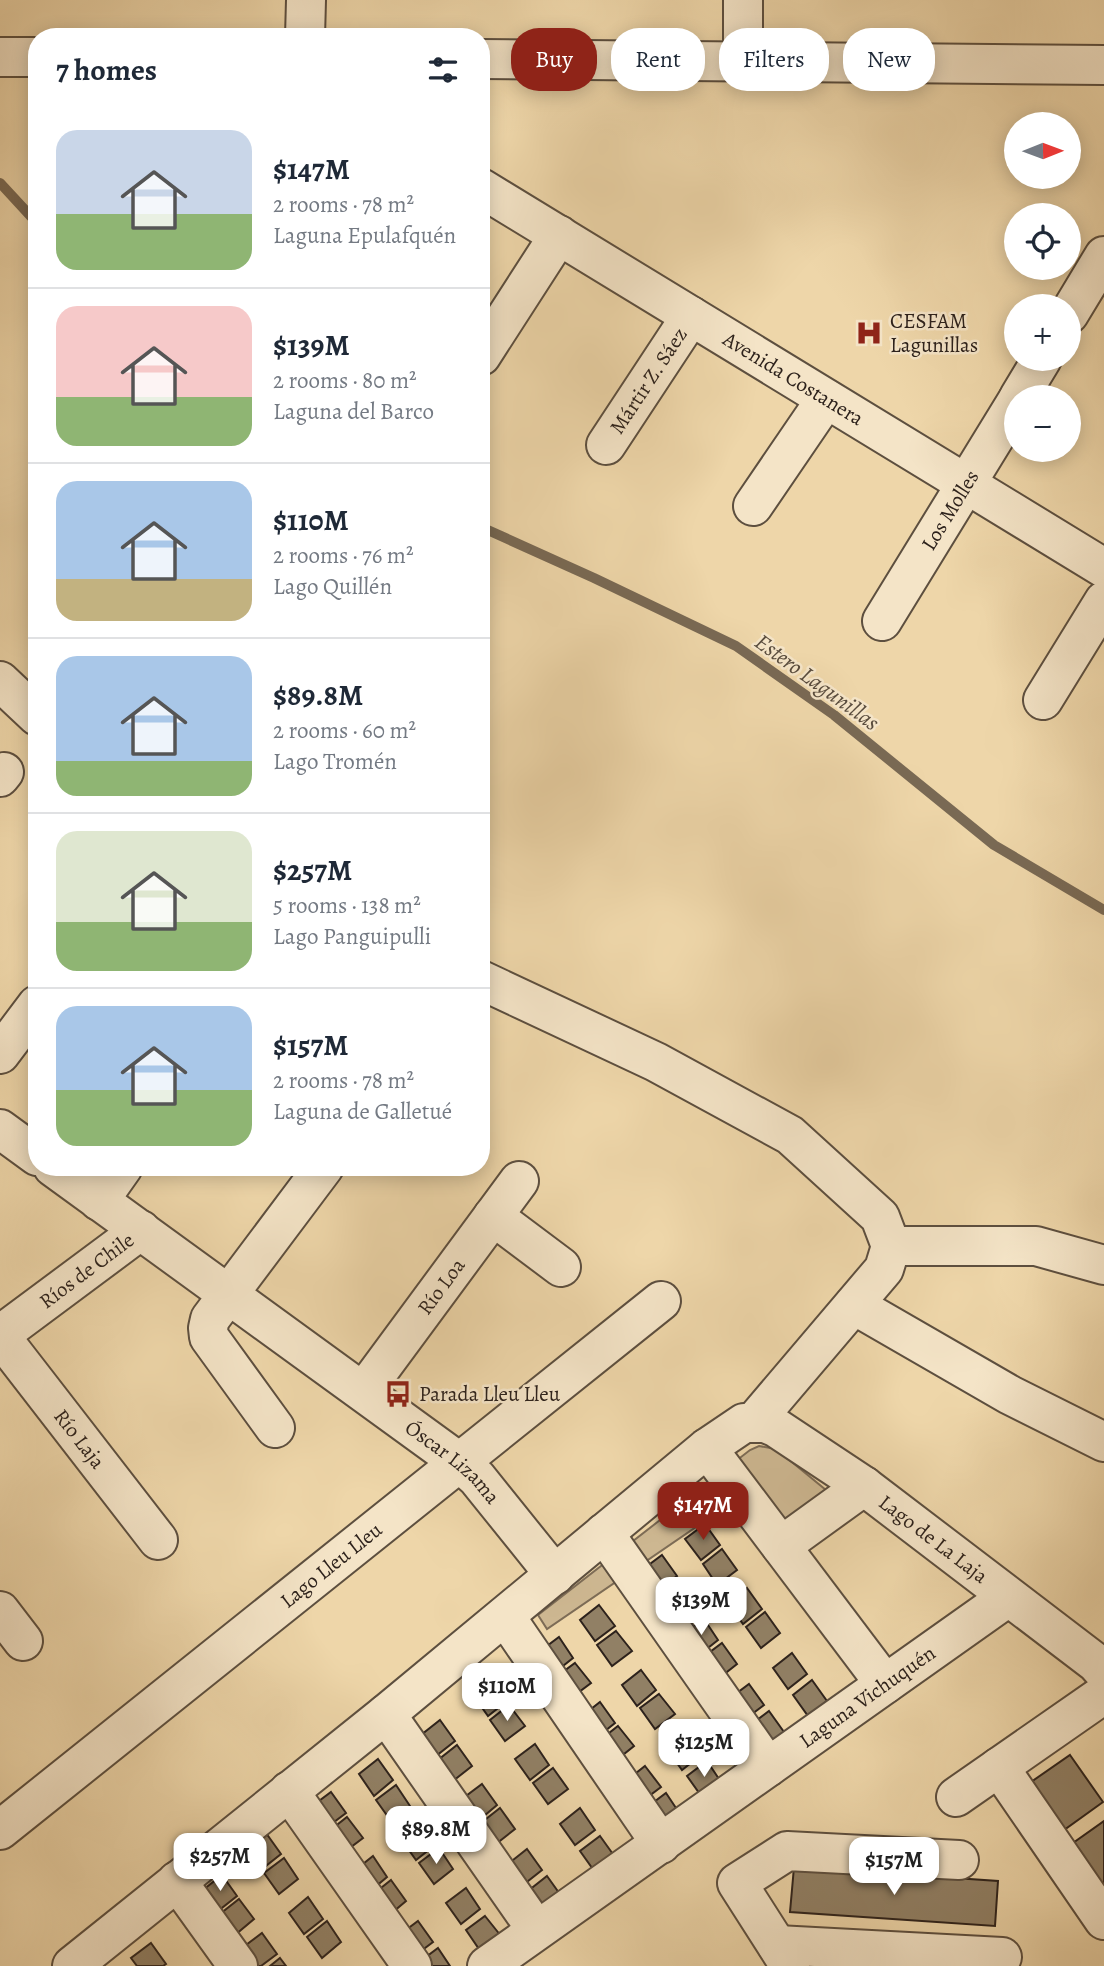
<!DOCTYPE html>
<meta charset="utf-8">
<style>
body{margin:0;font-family:Alegreya,serif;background:#f6f6f7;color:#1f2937;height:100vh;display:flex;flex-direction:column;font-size:26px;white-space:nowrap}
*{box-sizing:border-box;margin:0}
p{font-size:23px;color:#747a83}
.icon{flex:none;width:38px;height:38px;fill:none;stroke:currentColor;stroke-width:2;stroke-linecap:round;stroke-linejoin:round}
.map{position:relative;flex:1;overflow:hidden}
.drawer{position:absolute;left:28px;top:28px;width:462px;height:1148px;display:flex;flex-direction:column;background:#fff;border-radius:28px;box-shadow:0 4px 18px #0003}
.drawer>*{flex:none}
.banner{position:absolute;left:511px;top:28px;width:486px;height:63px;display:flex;gap:14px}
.needle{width:46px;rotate:89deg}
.controls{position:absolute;left:1004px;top:112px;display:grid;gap:14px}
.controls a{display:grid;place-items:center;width:77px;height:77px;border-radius:50%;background:#fff;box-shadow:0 4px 18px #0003;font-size:35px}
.price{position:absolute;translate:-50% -60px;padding:0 16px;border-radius:14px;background:#fff;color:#222;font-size:23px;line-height:46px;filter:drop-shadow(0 2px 4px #0008)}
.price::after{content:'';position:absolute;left:50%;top:42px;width:21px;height:16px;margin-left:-10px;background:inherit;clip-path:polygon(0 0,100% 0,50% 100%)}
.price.current{background:#8f2418;color:#fff}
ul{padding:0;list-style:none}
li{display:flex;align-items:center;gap:21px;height:175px;padding:0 28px}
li+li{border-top:2px solid #e0e1e3}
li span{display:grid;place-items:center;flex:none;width:196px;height:140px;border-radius:21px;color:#555}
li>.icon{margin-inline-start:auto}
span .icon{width:84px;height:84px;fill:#fffc;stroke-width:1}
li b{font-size:30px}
h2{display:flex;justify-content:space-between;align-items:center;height:84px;padding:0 28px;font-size:30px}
.tag{padding:0 24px;border-radius:28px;background:#fff;box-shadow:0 4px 18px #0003;font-size:24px;line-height:63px}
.tag.current{background:#8f2418;color:#fff}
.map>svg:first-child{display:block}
.green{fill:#cdb791;stroke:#7d6c56;stroke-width:2}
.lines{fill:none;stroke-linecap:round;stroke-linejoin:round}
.stream{stroke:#796954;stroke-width:10}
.building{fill:#918065;stroke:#2d221c;stroke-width:2}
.minor-casing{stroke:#5d4f3f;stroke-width:42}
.minor{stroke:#f4e4c7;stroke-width:38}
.labels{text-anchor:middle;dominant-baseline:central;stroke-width:5;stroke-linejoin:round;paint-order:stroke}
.poi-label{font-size:21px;fill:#2d221c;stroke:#f4e4c7;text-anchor:start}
.street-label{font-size:21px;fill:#2d221c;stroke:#f4e4c7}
.water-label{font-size:23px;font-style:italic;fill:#594c3d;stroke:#f4e4c7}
</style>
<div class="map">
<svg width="1104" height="1966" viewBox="0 0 1104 1966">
<rect width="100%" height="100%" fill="#eed6a9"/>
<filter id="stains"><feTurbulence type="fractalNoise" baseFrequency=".00286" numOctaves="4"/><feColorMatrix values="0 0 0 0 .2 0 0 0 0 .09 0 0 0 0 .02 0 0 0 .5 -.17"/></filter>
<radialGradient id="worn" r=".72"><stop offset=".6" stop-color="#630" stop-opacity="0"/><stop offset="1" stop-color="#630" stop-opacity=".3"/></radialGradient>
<path class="green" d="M759,1446L776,1449L832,1495L790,1527L753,1488L547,1629L538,1615L750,1450Z"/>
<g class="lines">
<g class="stream">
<path d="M0,183L37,223"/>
<path d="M481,527L594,578L736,646L834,715L994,845L1104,910"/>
</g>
</g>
<g class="building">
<path d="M705,1524L720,1545L701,1560L685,1539Z"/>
<path d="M722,1549L737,1570L717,1585L703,1564Z"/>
<path d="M662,1555L677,1576L657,1591L642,1570Z"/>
<path d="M678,1580L694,1601L674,1616L659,1595Z"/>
<path d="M747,1588L762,1609L743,1624L728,1603Z"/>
<path d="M599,1605L615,1626L595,1641L580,1620Z"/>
<path d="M765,1612L780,1633L761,1648L746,1627Z"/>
<path d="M704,1619L718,1640L699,1655L684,1634Z"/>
<path d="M616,1631L632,1651L612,1666L597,1645Z"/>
<path d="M559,1637L573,1658L554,1673L539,1652Z"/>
<path d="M722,1643L737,1664L718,1679L702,1658Z"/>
<path d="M792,1653L807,1674L788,1689L773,1668Z"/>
<path d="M575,1663L591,1683L571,1698L556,1677Z"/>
<path d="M641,1670L656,1690L637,1706L622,1685Z"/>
<path d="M493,1680L507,1701L488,1716L473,1695Z"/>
<path d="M812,1680L827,1701L808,1716L793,1695Z"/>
<path d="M749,1684L764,1705L744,1720L729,1699Z"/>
<path d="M659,1694L675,1714L655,1729L640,1708Z"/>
<path d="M600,1702L615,1723L596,1738L581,1717Z"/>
<path d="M509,1705L525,1726L505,1741L490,1720Z"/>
<path d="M769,1711L784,1732L764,1747L749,1726Z"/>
<path d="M440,1720L455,1741L436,1756L421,1735Z"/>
<path d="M618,1726L634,1746L614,1762L599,1741Z"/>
<path d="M687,1734L701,1755L682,1770L667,1749Z"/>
<path d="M535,1744L549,1765L530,1780L515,1759Z"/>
<path d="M457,1745L472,1766L453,1781L438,1760Z"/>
<path d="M1070,1755L1103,1802L1064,1830L1031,1782Z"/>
<path d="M378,1759L393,1780L374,1796L359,1774Z"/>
<path d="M707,1761L721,1782L702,1797L687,1776Z"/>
<path d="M645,1766L661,1787L641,1802L626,1781Z"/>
<path d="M553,1768L568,1789L548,1804L533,1783Z"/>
<path d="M482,1784L497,1805L478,1821L462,1799Z"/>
<path d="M396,1785L410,1806L391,1821L376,1800Z"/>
<path d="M331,1792L346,1813L326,1828L311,1807Z"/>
<path d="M666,1793L680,1814L661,1829L646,1808Z"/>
<path d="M500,1808L515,1829L496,1844L481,1823Z"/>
<path d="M580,1808L595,1830L575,1845L560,1824Z"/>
<path d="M347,1817L363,1838L343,1853L328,1832Z"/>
<path d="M1104,1821V1888L1073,1843Z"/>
<path d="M420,1824L435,1845L416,1860L401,1839Z"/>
<path d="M266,1833L281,1854L262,1869L247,1848Z"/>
<path d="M600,1836L615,1857L595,1872L580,1851Z"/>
<path d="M439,1848L453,1869L434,1884L419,1863Z"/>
<path d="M527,1849L542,1870L523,1885L508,1864Z"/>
<path d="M373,1856L387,1877L368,1893L353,1872Z"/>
<path d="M284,1858L298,1879L279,1894L264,1873Z"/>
<path d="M794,1867L998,1881L995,1926L790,1912Z"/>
<path d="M222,1875L237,1896L218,1911L203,1890Z"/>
<path d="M547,1876L562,1897L543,1912L528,1891Z"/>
<path d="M391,1880L406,1901L387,1917L371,1896Z"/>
<path d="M466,1888L480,1909L461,1924L446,1903Z"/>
<path d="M308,1897L323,1919L304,1934L289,1913Z"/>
<path d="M239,1899L254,1919L235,1935L220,1914Z"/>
<path d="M485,1916L501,1936L481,1952L466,1930Z"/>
<path d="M327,1921L341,1942L322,1958L307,1937Z"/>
<path d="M418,1921L433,1942L413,1957L398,1936Z"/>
<path d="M262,1933L277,1954L261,1966H255L242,1948Z"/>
<path d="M151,1943L166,1964L163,1966H137L131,1958Z"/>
<path d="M438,1948L450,1966H420L418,1963Z"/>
<path d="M280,1958L286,1966H270Z"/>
</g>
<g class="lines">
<defs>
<g id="minor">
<path d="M305,37L306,0"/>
<path d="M0,57H37"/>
<path d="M481,59L1104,65"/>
<path d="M743,62V0"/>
<path id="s1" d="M481,188L1104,568"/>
<path d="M1069,314L1104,256"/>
<path d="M481,356L559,235"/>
<path d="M1019,397L1042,359"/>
<path id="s2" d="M606,445L691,316"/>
<path d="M753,506L826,399"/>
<path id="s3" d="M882,621L1017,401"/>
<path d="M0,681L37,716"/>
<path d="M1043,700L1104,601"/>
<path d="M0,777L4,772"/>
<path d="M481,980L656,1062L790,1135L880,1217L891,1246L884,1269L754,1422"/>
<path d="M0,1054L37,1005"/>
<path d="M0,1129L37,1156"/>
<path id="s4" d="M53,1167L459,1462L477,1478L555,1575"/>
<path d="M99,1201L123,1167"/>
<path d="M493,1216L561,1267"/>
<path d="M891,1246H1036L1104,1265"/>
<path d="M854,1305L1010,1395L1104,1442"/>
<path id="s5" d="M0,1335L141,1230"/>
<path id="s6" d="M0,1336L158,1540"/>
<path id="s7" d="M364,1391L519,1181"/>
<path d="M275,1428L209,1337L208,1328L210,1319L324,1167"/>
<path d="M707,1448L885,1684"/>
<path d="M604,1533L768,1767"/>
<path d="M781,1546L864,1486"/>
<path d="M0,1611L23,1641"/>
<path d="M505,1616L661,1844"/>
<path d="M386,1714L536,1929"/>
<path d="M999,1767L1104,1920"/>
<path d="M289,1791L412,1966"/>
<path d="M956,1797L1104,1694"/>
<path id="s8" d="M0,1830L661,1301"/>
<path d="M177,1881L238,1966"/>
<path d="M777,1945L1002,1957"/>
<path id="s9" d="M72,1966L386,1714L707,1448L744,1423H765L775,1427L864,1486L1096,1663L1104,1672"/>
<path id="s10" d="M487,1966L1008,1597"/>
<path d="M790,1966L737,1883L787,1851L959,1860"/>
</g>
</defs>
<use href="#minor" class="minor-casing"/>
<use href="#minor" class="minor"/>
</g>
<defs>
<symbol id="hospital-bare" viewBox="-9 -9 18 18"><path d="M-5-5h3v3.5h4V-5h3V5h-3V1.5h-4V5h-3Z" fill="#8f2418" stroke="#f4e4c7" stroke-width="2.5" paint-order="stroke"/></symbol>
<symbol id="bus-bare" viewBox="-9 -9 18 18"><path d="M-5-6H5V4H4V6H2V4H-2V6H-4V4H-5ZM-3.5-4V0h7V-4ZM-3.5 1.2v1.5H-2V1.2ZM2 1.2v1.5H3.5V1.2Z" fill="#8f2418" stroke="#f4e4c7" stroke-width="2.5" paint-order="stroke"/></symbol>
</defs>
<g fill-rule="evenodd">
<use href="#hospital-bare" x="850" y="314" width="38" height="38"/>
<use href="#bus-bare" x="379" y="1375" width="38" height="38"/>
</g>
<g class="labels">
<g class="poi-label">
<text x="890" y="321">CESFAM<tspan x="890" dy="24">Lagunillas</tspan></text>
<text x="419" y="1394">Parada Lleu Lleu</text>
</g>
<g class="street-label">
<text stroke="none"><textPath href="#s1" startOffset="366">Avenida Costanera</textPath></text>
<text stroke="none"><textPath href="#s2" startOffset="77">Mártir Z. Sáez</textPath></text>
<text stroke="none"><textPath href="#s3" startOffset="130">Los Molles</textPath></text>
<text stroke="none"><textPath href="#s5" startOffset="108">Ríos de Chile</textPath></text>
<text stroke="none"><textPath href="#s7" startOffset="130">Río Loa</textPath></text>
<text stroke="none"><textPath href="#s6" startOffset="130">Río Laja</textPath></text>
<text stroke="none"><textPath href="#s4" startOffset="497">Óscar Lizama</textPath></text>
<text stroke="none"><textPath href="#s9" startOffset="1090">Lago de La Laja</textPath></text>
<text stroke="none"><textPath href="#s8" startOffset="424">Lago Lleu Lleu</textPath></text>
<text stroke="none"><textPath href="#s10" startOffset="466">Laguna Vichuquén</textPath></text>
</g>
<g class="water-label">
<text transform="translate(817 682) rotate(36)">Estero Lagunillas</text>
</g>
</g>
<rect width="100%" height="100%" filter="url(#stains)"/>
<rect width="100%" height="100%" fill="url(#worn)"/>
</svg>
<div class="controls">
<a><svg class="needle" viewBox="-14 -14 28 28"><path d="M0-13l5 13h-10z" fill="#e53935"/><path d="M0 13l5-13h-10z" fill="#747a83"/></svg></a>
<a><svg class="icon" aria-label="locate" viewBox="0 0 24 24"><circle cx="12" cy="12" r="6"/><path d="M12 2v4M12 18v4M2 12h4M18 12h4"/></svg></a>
<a>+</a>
<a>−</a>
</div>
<b class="price current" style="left:703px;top:1542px">$147M</b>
<b class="price" style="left:701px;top:1637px">$139M</b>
<b class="price" style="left:507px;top:1723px">$110M</b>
<b class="price" style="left:704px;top:1779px">$125M</b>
<b class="price" style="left:436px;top:1866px">$89.8M</b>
<b class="price" style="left:220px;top:1893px">$257M</b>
<b class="price" style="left:894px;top:1897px">$157M</b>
<div class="banner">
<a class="tag current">Buy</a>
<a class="tag">Rent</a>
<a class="tag">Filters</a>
<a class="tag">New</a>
</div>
<section class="drawer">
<h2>7 homes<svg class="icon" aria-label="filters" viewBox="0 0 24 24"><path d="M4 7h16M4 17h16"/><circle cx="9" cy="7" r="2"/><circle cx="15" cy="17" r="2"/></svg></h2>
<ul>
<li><span style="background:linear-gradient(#c9d6e8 60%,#8fb573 0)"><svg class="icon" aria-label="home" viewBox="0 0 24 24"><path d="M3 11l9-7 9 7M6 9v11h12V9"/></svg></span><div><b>$147M</b><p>2 rooms · 78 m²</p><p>Laguna Epulafquén</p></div></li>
<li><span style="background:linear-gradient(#f6c9c9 65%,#8fb573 0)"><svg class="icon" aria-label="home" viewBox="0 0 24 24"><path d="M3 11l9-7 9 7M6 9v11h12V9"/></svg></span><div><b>$139M</b><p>2 rooms · 80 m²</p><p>Laguna del Barco</p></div></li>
<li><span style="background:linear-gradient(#a9c7e8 70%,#c2b280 0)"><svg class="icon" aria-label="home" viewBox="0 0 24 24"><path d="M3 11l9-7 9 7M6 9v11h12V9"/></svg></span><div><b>$110M</b><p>2 rooms · 76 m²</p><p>Lago Quillén</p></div></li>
<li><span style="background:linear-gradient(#a9c7e8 75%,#8fb573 0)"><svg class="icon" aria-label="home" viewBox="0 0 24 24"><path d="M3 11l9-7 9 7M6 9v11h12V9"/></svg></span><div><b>$89.8M</b><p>2 rooms · 60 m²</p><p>Lago Tromén</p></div></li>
<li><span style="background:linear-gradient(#dfe7d0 65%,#8fb573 0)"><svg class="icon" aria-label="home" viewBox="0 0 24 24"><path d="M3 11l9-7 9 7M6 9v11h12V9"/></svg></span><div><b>$257M</b><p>5 rooms · 138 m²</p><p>Lago Panguipulli</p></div></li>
<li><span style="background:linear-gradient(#a9c7e8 60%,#8fb573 0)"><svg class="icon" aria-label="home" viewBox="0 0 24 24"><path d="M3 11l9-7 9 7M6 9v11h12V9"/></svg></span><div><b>$157M</b><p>2 rooms · 78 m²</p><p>Laguna de Galletué</p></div></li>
</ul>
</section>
</div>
